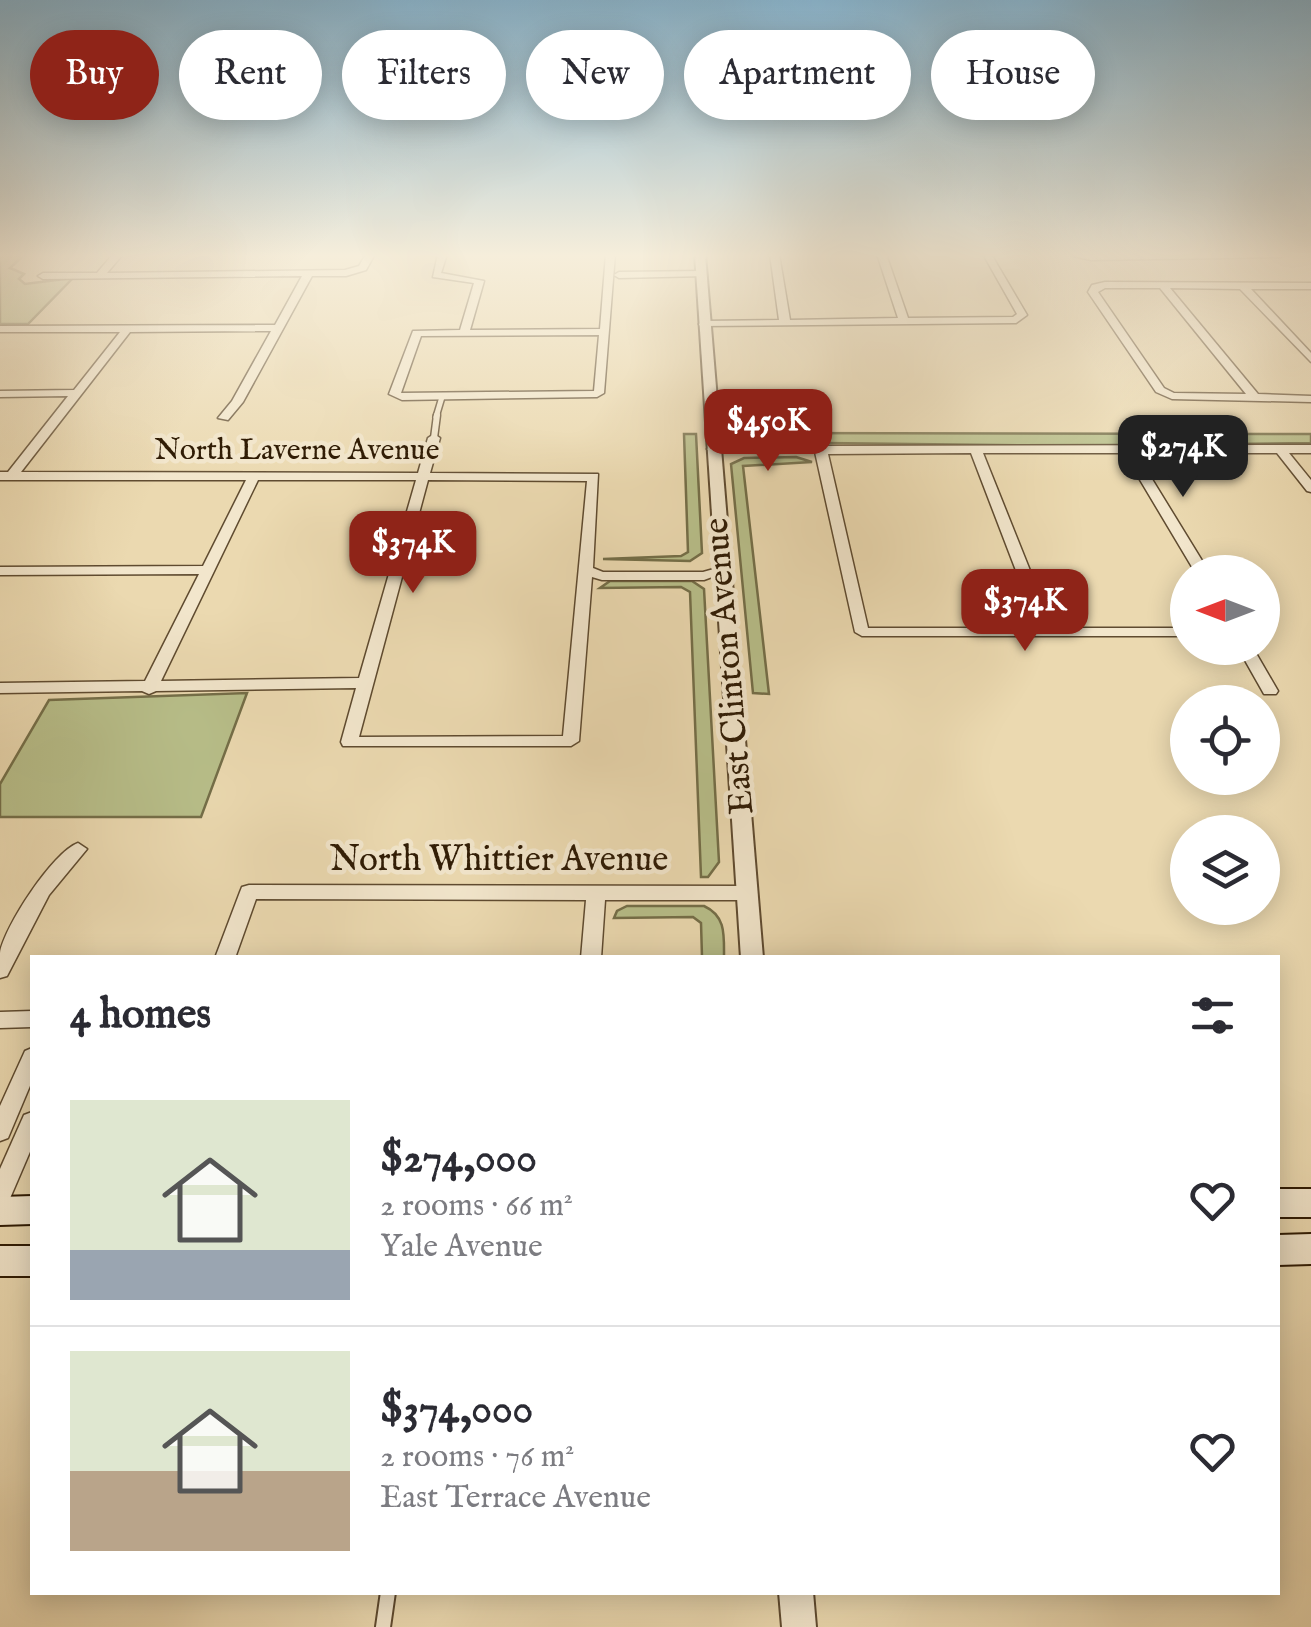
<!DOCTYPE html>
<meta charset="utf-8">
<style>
body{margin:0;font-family:"IM FELL English",serif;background:#f2f2f3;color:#2b2b33;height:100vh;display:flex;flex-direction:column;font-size:38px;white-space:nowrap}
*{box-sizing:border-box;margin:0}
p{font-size:32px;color:#7c7c81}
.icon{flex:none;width:55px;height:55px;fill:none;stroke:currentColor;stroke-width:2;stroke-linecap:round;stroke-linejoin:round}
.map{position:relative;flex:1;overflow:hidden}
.side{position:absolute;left:30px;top:955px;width:1250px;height:640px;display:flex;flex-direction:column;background:#fff;border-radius:0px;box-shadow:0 5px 25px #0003}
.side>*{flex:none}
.hud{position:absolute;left:30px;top:30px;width:1252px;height:90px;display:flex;gap:20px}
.needle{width:65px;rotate:270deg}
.controls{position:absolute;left:1170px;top:555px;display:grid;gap:20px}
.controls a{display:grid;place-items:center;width:110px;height:110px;border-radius:50%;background:#fff;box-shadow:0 5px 25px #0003;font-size:50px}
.price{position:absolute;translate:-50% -85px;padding:0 22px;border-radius:20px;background:#8f2418;color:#fff;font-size:32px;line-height:65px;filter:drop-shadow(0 2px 5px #0008)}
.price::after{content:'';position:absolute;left:50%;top:60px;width:30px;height:22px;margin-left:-15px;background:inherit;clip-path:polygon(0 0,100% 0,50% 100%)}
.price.on{background:#222;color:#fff}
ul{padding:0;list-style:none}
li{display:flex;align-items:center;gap:30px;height:250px;padding:0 40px}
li+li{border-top:2px solid #e1e1e2}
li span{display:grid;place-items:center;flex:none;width:280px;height:200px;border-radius:0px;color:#555}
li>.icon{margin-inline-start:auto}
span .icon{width:120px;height:120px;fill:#fffc;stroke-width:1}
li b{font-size:42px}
h2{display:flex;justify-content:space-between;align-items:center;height:120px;padding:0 40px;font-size:42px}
.chip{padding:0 35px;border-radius:45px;background:#fff;box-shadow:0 5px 25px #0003;font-size:35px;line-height:90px}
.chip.on{background:#8f2418;color:#fff}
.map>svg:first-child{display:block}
.green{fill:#b8bf8a;stroke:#746e48;stroke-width:2.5}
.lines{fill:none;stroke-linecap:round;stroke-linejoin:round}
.service-far2-casing{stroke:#5f4b30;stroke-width:8}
.service-far1-casing{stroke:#5f4b30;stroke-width:9}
.service-casing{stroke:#5f4b30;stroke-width:18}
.minor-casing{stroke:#5f4b30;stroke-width:3}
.tertiary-casing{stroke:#5f4b30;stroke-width:4}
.secondary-casing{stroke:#301c05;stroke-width:4}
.service-far2{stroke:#f2e6cc;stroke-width:5}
.service-far1{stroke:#f2e6cc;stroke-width:6}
.service{stroke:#f2e6cc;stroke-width:14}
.minor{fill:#f2e6cc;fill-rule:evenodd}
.tertiary{fill:#f2e6cc;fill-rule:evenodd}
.secondary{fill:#f2e6cc;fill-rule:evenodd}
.labels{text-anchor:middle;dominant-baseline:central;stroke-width:9;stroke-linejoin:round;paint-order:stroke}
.far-street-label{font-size:30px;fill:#301c05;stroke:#f2e6cc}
.street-label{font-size:35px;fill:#301c05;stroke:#f2e6cc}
</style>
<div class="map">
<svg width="1311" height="1627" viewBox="0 0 1311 1627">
<rect width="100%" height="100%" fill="#ebd9b0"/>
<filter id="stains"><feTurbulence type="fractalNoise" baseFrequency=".002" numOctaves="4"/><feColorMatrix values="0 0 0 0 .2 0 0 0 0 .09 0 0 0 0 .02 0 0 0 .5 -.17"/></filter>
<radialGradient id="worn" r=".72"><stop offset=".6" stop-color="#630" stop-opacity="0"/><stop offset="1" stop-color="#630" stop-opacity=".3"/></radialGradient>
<g class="green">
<path d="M5,254H25L10,268L24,274L19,279L25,284L73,278L28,324H0V258Z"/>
<path d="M727,433L1311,434V443L1075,446L741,442Z"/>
<path d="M684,434H696L702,553L690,561L603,559L681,556L688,552Z"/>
<path d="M796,457L812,462L743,466L769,694L753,693L731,464L744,458Z"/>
<path d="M610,581H692L704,589L719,862L708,877H701L690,592L681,587L600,588Z"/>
<path d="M247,693L201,817H0V784L49,700Z"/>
<path d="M627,906H704C726,916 724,935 724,957H702L701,923L693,917L614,918L617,911Z"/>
</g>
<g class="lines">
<defs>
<path id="service-far2" d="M436,417L442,397"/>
<path id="service-far1" d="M434,438L437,415"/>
<path id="service" d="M383,1627L388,1592"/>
<g id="minor">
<path d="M113,254H123L107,273L345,270L359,266L366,254H375L366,270L346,276H312L243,402L228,420L218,418L232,401L271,331L130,332L21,472L418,473L428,438L434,434L440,438L430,473L598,474L593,568L603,572H703L721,567L728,571L704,580H602L592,577L579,741L571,746H343L341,742L356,688L156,691L149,694L142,691L0,693V683L145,681L199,574L0,575V567L203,566L246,480H0V472H8L68,396L0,397V391L74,390L120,332H0V326L275,325L302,276L43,279L38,276L43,273H97ZM258,480H416L359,678L161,681ZM428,480L587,481L563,736L359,737Z"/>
<path d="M438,254H447L441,273L484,281L470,330L600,329L606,254H615L604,393L597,397L402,400L389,394L413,331L460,330L474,283L433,277ZM599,335L594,391L401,393L421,336Z"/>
<path d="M770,254H779L790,320L898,318L877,254H886L908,318L1013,317L1017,314L983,254H991L1027,315L1016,323L700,326L699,324L704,321L779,320Z"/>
<path d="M1065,254H1287L1282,257L1091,260Z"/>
<path d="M702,271L705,272V276L619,278L614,275L619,272Z"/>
<path d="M1105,282L1311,283V289H1251L1311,353V362L1240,289L1170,288L1258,394L1311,396V402L1172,399L1156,392L1088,292L1092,285ZM1105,288H1160L1246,394L1174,393L1164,388L1098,292Z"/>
<path d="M767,440L821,446L1311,445V453H1289L1311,480V492L1307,491L1277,453H1136L1209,572H1195L1124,453H983L1053,628H1188V636H862L855,632L815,452L767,447L713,453L707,449L726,443ZM971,453L1038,628H868L828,454Z"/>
<path d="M1238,648H1253L1278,691L1276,694H1264Z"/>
<path d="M78,843L87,849L49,895L7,976L0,978C0,970 0,961 0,953C4,927 53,852 78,843Z"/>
<path d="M249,885L748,886L755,888L757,893L755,898L748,900H605L601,958H581L586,900L256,899L235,958H215L240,892L242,887Z"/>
<path d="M32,1011V1027L0,1028V1012Z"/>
<path d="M32,1048V1081L8,1138L0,1141V1106L25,1051Z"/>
<path d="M32,1112V1147L8,1203L0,1206V1169L24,1115Z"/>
</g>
<g id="tertiary">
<path d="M695,254H705L763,958H741Z"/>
<path d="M779,1592H813L816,1627H782Z"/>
</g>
<g id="secondary">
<rect x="1278" y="1189" width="33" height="28"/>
<path d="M32,1196V1224L0,1225V1197Z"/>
<path d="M1311,1234V1264L1278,1265V1235Z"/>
<rect x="0" y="1246" width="32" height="30"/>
</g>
</defs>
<use href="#service-far2" class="service-far2-casing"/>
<use href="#service-far1" class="service-far1-casing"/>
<use href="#service" class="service-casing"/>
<use href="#minor" class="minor-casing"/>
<use href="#tertiary" class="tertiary-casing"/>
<use href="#secondary" class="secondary-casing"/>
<use href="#service-far2" class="service-far2"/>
<use href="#service-far1" class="service-far1"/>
<use href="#service" class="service"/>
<use href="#minor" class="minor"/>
<use href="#tertiary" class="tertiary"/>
<use href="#secondary" class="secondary"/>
</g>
<linearGradient id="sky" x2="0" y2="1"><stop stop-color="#88b6d1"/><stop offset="0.53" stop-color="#f6eedb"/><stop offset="1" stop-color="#f6eedb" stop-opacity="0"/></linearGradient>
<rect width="1311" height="482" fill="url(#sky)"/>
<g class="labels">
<g class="far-street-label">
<text x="297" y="451">North Laverne Avenue</text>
</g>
<g class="street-label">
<text transform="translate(730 666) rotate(-95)">East Clinton Avenue</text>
<text x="499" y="860">North Whittier Avenue</text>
</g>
</g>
<rect width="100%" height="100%" filter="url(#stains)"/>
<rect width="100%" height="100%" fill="url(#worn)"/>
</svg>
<div class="controls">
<a><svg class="needle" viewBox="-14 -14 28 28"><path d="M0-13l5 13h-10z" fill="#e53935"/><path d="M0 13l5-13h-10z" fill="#7c7c81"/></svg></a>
<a><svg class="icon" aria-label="locate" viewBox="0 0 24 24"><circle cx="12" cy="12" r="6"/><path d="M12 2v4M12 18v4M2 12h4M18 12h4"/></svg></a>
<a><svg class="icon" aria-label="layers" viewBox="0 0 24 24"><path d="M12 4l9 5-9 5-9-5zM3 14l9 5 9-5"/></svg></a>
</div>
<b class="price" style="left:768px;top:474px">$450K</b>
<b class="price on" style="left:1183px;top:500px">$274K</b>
<b class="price" style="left:413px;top:596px">$374K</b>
<b class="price" style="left:1025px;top:654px">$374K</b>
<div class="hud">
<a class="chip on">Buy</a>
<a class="chip">Rent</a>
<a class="chip">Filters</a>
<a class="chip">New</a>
<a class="chip">Apartment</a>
<a class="chip">House</a>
</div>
<section class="side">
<h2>4 homes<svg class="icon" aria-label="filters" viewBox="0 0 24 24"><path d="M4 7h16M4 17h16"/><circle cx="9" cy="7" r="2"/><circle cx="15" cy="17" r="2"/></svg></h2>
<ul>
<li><span style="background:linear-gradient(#dfe7d0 75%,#9aa5b1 0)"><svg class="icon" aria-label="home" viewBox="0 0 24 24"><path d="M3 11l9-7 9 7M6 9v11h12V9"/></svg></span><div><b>$274,000</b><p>2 rooms · 66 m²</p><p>Yale Avenue</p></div><svg class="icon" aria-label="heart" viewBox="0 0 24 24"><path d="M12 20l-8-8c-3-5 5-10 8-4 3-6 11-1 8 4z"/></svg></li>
<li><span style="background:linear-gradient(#dfe7d0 60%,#b9a48a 0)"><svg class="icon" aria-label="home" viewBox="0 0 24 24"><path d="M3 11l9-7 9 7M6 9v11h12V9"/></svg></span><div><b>$374,000</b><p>2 rooms · 76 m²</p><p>East Terrace Avenue</p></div><svg class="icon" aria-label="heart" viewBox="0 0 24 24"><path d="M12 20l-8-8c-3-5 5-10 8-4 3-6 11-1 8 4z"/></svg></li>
</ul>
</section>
</div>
